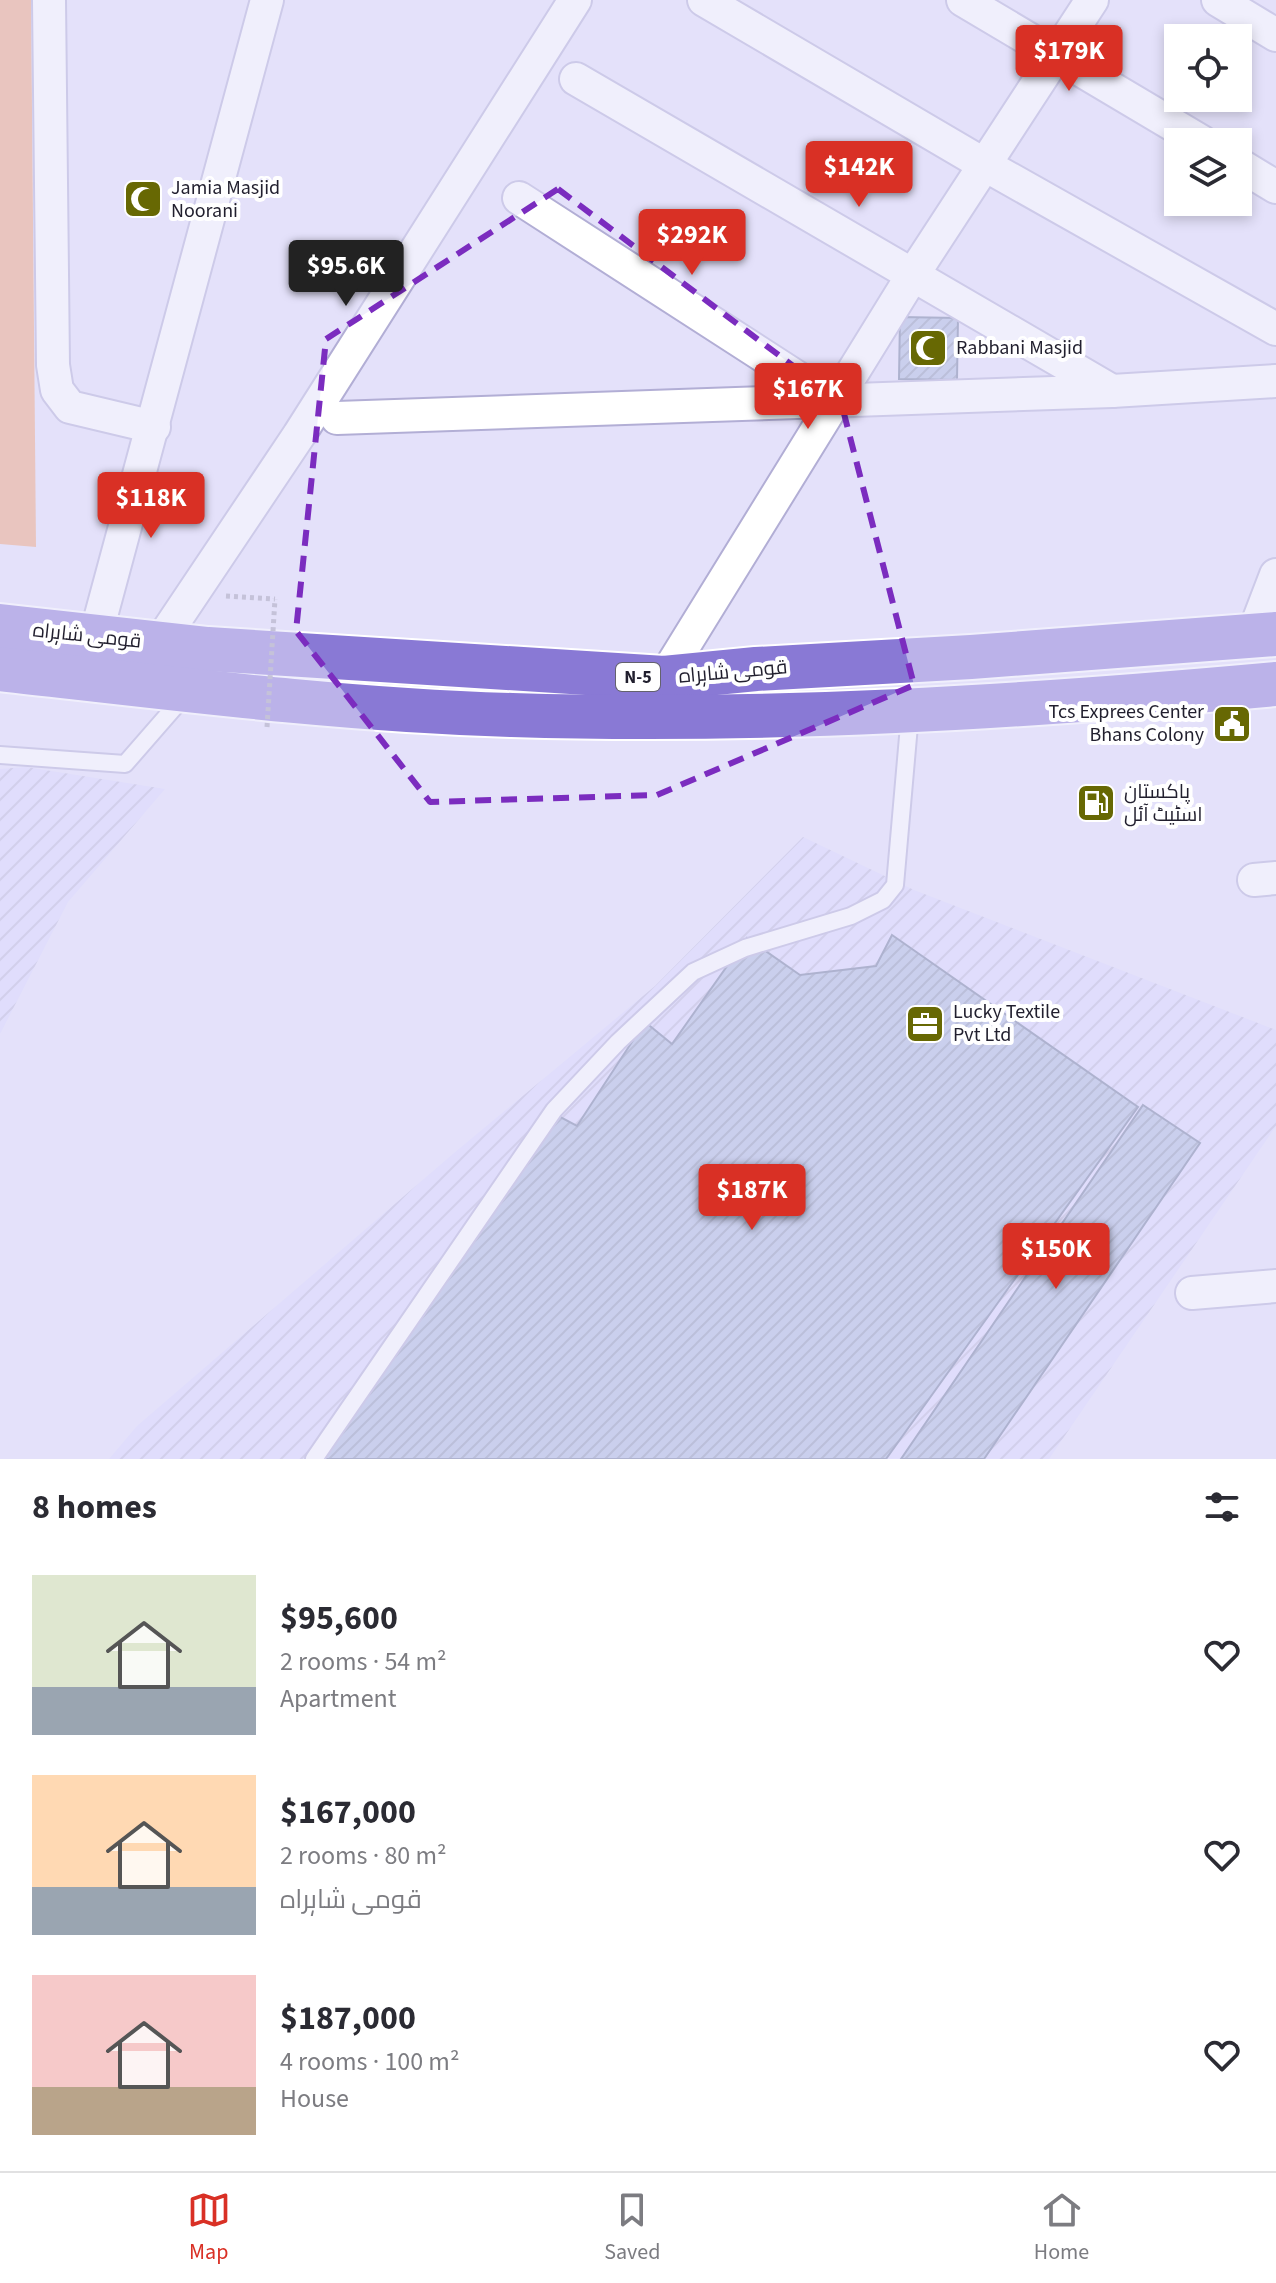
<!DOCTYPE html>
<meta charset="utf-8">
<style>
body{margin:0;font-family:"Source Sans 3",Cairo,sans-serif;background:#f2f2f3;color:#2b2b33;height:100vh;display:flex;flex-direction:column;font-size:30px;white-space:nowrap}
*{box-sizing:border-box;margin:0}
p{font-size:26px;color:#7c7c81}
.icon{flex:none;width:44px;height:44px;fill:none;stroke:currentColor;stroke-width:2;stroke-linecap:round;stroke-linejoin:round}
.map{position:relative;height:1459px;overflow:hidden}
.drawer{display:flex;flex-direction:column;background:#fff;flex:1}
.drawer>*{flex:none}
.fabs{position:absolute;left:1164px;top:24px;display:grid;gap:16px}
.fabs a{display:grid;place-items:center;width:88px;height:88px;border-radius:0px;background:#fff;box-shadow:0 4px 12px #0003;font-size:40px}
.price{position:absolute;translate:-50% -68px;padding:0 18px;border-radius:8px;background:#d93025;color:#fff;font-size:26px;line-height:52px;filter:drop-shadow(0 2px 4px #0008)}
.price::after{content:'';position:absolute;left:50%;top:48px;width:24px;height:18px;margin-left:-12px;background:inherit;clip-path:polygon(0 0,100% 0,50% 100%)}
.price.active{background:#222;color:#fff}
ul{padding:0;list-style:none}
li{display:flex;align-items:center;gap:24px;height:200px;padding:0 32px}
li span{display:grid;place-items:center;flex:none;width:224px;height:160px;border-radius:0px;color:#555}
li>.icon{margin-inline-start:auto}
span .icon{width:96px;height:96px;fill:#fffc;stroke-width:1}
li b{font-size:34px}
h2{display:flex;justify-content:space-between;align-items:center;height:96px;padding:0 32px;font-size:34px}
.dock{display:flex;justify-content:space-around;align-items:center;height:112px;border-top:2px solid #e1e1e2;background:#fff;font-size:22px;color:#7c7c81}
.dock a{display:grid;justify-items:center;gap:4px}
.dock .active{color:#d93025}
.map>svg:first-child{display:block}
.industrial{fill:url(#industrial-furrows)}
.grass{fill:#f0a378}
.building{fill:url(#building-hatch);stroke:#6d799c;stroke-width:2}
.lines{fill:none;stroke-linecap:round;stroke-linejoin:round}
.lane-casing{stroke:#b2aed5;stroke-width:20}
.street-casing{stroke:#b2aed5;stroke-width:36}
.highway-casing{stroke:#fff;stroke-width:48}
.path{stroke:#9f9cb2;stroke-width:5;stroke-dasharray:4 4;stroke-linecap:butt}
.lane{stroke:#fff;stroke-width:16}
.street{stroke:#fff;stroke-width:32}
.highway{stroke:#8979d5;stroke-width:44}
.path-bridge{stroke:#9f9cb2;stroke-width:5;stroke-dasharray:4 4;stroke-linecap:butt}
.marked{fill:none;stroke:#7b2cbf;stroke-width:6;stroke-dasharray:16 10;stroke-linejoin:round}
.labels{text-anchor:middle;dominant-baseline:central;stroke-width:8;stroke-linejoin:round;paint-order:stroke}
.shield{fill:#fff;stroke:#64626d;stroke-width:2}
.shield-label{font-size:18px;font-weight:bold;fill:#211f2e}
.poi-label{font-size:20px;fill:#211f2e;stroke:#fff;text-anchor:start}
.street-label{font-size:20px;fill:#211f2e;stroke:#fff}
</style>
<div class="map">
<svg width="1276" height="1459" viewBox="0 0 1276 1459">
<defs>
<pattern id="industrial-furrows" width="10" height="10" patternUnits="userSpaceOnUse" patternTransform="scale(2)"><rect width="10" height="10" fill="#dbd7fe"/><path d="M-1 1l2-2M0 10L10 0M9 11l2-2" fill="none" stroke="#bcb8da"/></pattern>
<pattern id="building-hatch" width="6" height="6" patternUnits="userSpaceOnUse" patternTransform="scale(2)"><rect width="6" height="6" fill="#abb8de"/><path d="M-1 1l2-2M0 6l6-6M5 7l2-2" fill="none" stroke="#8b95b4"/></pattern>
</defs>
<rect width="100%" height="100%" fill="#e4e1fa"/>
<g class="industrial">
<path d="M26,767L165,789L68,902L0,1034V769Z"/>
<path d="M803,837L914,890L1276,1030V1126L1049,1459H109L137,1426L454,1153L655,986Z"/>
</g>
<path class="grass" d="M0,0H31L36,547L0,544Z"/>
<g class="building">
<path d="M900,317L958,318L957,380L899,379Z"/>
<path d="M892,935L1138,1107L886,1459H321L551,1112L577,1126L645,1022L672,1044L747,938L800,975L876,966Z"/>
<path d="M1143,1105L1200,1143L984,1459H901Z"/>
</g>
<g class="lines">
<defs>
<g id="lane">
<path d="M0,755L125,764L186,694"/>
<path d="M314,1459L554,1110L618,1042L693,972L745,948L851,916L883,900L895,885L910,714"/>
</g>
<g id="street">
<path d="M49,0L53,365L57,390L70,407L154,427"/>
<path d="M704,0L985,165L1276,329"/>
<path d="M963,0L1202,142"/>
<path d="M1218,0L1276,35"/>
<path d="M576,79L1112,391"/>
<path d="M1238,164L1276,187"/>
<path d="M519,198L835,402"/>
<path d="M337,418L1112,391L1276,381"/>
<path d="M1253,635L1276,575"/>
<path d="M95,638L267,0"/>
<path d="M159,644L299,435L575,0"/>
<path d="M664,678L914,273L1092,0"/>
<path d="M1254,880L1276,878"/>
<path d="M1192,1293L1276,1286"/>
</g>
<g id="highway">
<path d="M0,626L208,649L664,678L756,669L971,657L1276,634"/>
<path d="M0,669C170,688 341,710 512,715C768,723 1022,707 1276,684"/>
</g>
</defs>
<use href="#lane" class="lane-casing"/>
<use href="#street" class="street-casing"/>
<use href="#highway" class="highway-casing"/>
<path class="path" d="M226,596L275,599"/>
<use href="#lane" class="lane"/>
<use href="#street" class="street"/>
<use href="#highway" class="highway"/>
<path class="path-bridge" d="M267,727L275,599"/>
</g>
<path d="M0 0H1276V1459H0ZM558,189L841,402L914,685L657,795L430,802L296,631L326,339Z" fill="#e4e1fa" fill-opacity=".55" fill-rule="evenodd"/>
<path class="marked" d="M558,189L841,402L914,685L657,795L430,802L296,631L326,339Z"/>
<defs>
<symbol id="mosque-square" viewBox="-11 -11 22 22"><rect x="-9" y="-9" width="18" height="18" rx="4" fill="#676803" stroke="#fff"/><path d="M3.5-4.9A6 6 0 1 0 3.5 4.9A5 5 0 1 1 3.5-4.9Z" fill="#fff"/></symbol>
<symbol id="civic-square" viewBox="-11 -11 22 22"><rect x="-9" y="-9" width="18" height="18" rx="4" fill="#676803" stroke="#fff"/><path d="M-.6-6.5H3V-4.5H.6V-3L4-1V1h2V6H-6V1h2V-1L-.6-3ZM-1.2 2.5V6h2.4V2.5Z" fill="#fff"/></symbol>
<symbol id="fuel-square" viewBox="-11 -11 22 22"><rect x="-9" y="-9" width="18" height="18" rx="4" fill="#676803" stroke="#fff"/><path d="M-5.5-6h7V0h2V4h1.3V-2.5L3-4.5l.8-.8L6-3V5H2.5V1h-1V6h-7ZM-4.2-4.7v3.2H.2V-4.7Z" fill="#fff"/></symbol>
<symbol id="office-square" viewBox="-11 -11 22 22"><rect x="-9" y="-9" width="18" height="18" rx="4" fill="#676803" stroke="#fff"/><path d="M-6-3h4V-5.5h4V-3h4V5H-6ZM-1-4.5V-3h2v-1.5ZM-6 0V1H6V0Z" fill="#fff"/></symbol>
</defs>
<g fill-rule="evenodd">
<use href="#mosque-square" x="121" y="177" width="44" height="44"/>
<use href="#mosque-square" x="906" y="326" width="44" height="44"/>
<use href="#civic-square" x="1210" y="702" width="44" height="44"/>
<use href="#fuel-square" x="1074" y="781" width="44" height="44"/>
<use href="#office-square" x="903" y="1002" width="44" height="44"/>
</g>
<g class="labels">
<rect class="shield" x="616" y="663" width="44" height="28" rx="6"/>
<g class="shield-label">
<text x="638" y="677">N-5</text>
</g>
<g class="poi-label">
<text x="171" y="188">Jamia Masjid<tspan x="171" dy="23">Noorani</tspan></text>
<text x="956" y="348">Rabbani Masjid</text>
<text x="1204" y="712" text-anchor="end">Tcs Exprees Center<tspan x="1204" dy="23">Bhans Colony</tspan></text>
<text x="1124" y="792">پاکستان<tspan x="1124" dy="23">اسٹیٹ آئل</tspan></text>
<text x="953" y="1012">Lucky Textile<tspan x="953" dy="23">Pvt Ltd</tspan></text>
</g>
<g class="street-label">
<text transform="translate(87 636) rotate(6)">قومی شاہراہ</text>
<text transform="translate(733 672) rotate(-5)">قومی شاہراہ</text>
</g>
</g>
</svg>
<div class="fabs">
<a><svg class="icon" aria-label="locate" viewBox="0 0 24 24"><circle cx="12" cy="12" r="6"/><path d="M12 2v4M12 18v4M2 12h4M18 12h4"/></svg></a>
<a><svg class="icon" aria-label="layers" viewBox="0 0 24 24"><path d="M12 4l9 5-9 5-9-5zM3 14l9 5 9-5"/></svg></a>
</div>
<b class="price" style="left:1069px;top:93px">$179K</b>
<b class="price" style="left:859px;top:209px">$142K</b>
<b class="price" style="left:692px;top:277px">$292K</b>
<b class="price active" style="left:346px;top:308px">$95.6K</b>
<b class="price" style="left:808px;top:431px">$167K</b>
<b class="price" style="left:151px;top:540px">$118K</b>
<b class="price" style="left:752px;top:1232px">$187K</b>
<b class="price" style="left:1056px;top:1291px">$150K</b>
</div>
<section class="drawer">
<h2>8 homes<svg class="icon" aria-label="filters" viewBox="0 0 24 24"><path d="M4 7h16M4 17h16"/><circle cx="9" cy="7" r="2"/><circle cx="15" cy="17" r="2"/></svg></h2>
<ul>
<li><span style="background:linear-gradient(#dfe7d0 70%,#9aa5b1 0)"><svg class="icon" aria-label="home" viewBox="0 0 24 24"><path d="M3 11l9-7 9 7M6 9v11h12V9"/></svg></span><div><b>$95,600</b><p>2 rooms · 54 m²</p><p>Apartment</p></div><svg class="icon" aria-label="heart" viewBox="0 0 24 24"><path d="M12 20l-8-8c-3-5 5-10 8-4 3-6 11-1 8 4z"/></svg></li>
<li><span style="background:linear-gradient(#ffd9b3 70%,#9aa5b1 0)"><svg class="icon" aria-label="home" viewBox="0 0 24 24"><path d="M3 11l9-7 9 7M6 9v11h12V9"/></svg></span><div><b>$167,000</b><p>2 rooms · 80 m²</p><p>قومی شاہراہ</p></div><svg class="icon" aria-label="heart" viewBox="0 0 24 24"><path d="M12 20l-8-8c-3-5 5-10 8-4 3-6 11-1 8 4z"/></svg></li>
<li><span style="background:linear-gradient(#f6c9c9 70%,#b9a48a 0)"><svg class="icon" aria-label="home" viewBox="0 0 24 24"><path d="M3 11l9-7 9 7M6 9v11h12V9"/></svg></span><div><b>$187,000</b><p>4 rooms · 100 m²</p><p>House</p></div><svg class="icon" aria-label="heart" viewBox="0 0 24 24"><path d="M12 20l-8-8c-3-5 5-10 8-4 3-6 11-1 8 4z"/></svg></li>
</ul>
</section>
<nav class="dock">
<a class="active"><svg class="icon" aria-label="map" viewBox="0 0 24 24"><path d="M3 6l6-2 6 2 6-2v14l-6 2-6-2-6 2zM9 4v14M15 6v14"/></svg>Map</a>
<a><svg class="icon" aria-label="saved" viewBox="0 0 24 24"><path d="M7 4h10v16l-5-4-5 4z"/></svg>Saved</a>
<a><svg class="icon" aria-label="home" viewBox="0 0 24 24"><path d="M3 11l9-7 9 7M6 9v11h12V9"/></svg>Home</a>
</nav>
